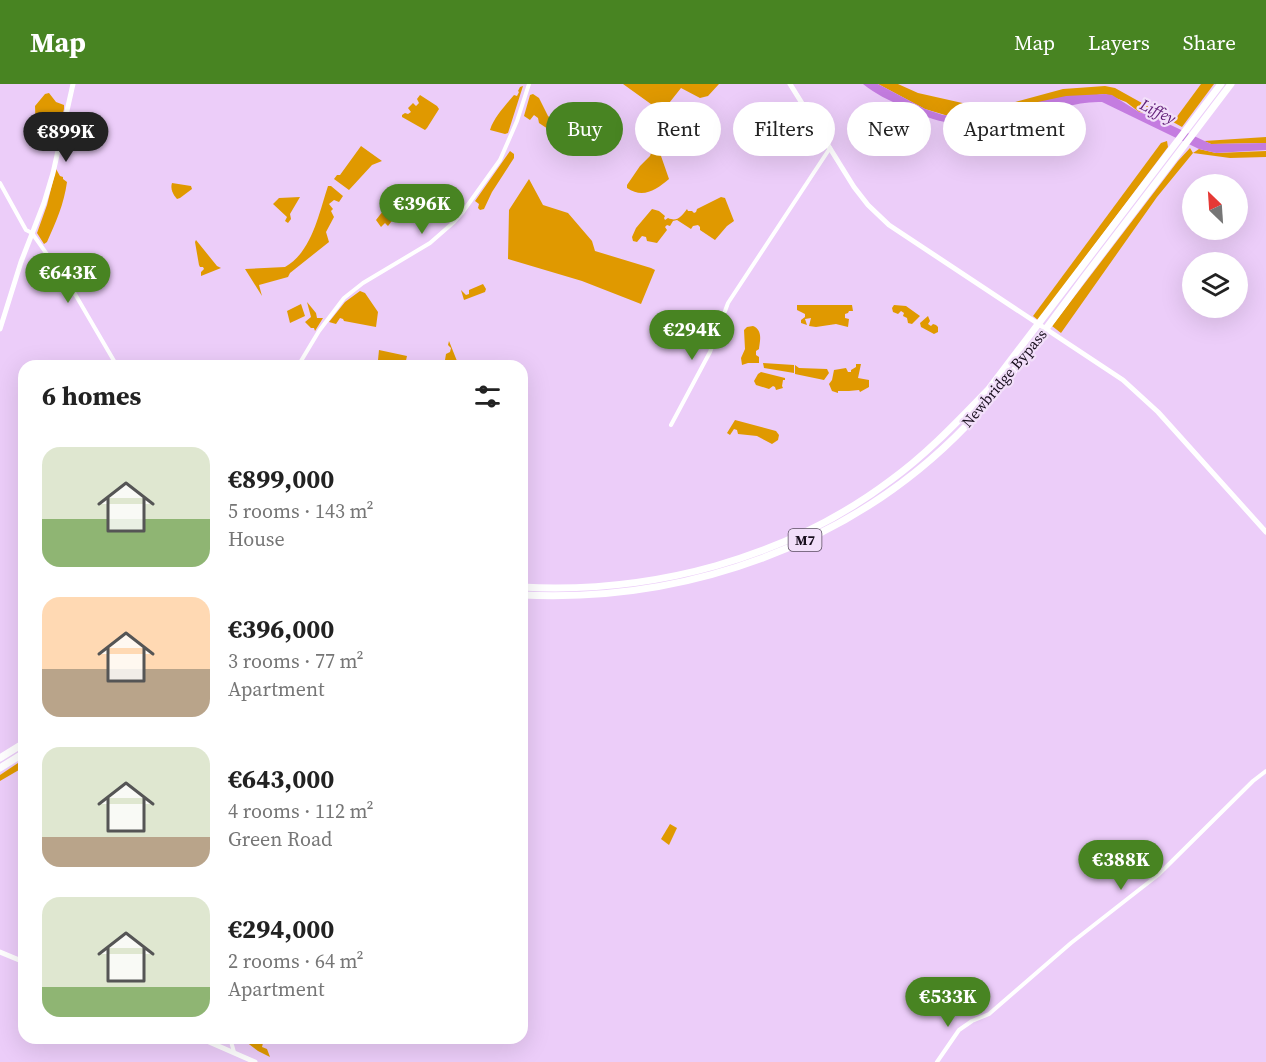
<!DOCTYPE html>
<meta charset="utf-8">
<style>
body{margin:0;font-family:"Source Serif 4",serif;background:#f2f2f2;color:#222;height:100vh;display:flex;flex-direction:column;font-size:22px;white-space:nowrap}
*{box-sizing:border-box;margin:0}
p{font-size:20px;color:#767676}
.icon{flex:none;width:33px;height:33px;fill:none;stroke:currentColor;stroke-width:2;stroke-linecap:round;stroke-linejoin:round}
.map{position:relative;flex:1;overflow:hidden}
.side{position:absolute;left:18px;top:276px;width:510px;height:684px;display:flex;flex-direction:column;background:#fff;border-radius:18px;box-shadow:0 6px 24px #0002}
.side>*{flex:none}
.top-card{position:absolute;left:546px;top:18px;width:570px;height:54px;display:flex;gap:12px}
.needle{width:39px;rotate:335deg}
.fabs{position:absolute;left:1182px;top:90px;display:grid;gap:12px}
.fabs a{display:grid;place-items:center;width:66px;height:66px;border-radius:50%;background:#fff;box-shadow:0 6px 24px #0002;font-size:30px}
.price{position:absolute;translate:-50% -51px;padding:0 14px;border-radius:21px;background:#488422;color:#fff;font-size:20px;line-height:39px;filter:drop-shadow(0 2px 3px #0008)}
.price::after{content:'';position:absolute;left:50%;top:36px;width:18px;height:14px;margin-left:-9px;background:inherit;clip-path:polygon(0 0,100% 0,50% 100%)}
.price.selected{background:#222;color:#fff}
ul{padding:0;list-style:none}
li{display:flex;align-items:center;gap:18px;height:150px;padding:0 24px}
li span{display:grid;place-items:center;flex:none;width:168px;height:120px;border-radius:18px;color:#555}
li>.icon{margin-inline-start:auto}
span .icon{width:72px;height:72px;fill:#fffc;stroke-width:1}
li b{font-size:26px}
h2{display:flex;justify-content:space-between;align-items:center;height:72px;padding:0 24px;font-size:26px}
.tag{padding:0 21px;border-radius:27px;background:#fff;box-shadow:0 6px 24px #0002;font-size:21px;line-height:54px}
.tag.selected{background:#488422;color:#fff}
header{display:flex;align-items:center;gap:36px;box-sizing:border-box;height:84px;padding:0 30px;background:#488422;color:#fff}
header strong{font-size:28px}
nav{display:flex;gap:33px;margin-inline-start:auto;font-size:21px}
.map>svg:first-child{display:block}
.green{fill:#e09900}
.water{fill:#c47ce0}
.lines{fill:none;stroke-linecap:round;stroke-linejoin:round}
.minor{stroke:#fff;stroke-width:4}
.major{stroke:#fff;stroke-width:5}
.highway{stroke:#fff;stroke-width:7}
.labels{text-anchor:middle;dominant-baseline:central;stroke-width:4.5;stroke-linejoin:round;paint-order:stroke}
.shield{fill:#f2dffa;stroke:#5a4d60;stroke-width:1.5}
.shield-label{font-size:14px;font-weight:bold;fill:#190f1e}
.street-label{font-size:15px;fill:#190f1e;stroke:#f2dffa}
.water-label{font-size:16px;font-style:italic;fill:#5f1c76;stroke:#f2dffa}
</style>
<header>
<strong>Map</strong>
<nav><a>Map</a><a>Layers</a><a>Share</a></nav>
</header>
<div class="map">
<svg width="1266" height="978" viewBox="0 0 1266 978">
<rect width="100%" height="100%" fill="#eccdf9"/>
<g class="green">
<path d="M623,0H719L708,12L700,14L681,4L662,28Z"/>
<path d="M878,0H898L918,9L989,25L1063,5L1105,2L1115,4L1167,33V39L1145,29L1139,28L1126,18L1105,10L1033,19L1008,29L992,33L945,31L925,25Z"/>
<path d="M1201,0H1214L1182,43L1173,38Z"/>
<path d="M523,2L508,49L505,50L490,46C494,33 505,22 514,11L517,12L519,8L518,7L520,3Z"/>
<path d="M49,9L56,18L64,21V25L59,44H57L58,50L55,61C33,58 36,40 35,22L45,10Z"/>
<path d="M533,10L539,14L548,32L557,39L551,47L539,39L538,34L534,31L530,36L524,32L530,11Z"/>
<path d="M420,11L437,22L439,25L427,44L425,46L402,33V31L405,29L408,30L411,28L408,24L413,19L416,22L419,19L417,15Z"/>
<path d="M587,35H590L596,42L611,50L599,66L581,58L575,49Z"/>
<path d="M1266,53V59L1211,60L1204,57Z"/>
<path d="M656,54L666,64L661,72L669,95C656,106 643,115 627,104V101L640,82L650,72Z"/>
<path d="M1167,57L1168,63L1038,236L1033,232L1161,59Z"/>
<path d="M361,62L382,77L372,81L349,106L334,95L337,91H340Z"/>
<path d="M1190,64L1193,69L1199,65L1216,69L1266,67V73L1230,74L1193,69L1157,113L1061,249L1052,242L1178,77Z"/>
<path d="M510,67L514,70V74L492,108L484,125L480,126L478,124L479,120L475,117Z"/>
<path d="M56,85L60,92L63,93V95L67,98C64,120 56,138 47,158L44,160L37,149L47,121Z"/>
<path d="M529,95L543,121L568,129L592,157L595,167L651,184L655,186L641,220L582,197L508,175L509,126Z"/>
<path d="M172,99L191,102L192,105L180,114L177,115C173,111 170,104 172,99Z"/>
<path d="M328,102H331L343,112L339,118L334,116L329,120L333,125L331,127L334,133L326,148L329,158L290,189L288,193L259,201L262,212L245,185L285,183C312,168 319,129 328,102Z"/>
<path d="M300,113L290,130L291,135L288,139L285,137L287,133L273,120L279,114Z"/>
<path d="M721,113L725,114L734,137L727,142L715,156L700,146V143L698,141L693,142L691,145L677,136L673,137L670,142L667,141L665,143L667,146L657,159L647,157L646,153L642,152L637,158L633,157L632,153L636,144L652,125L659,127L665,132L664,134L665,136L668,134C677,138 681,133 687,125L688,127H692L694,129L696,128L697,125Z"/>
<path d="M393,114L404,121L388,142L385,139L381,143L376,136Z"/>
<path d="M196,156L217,182L221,184L201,192V188L204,185L203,183H200L199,181L195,158Z"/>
<path d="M483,200L486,205L485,208L464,216L461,206L466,211L469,210V206Z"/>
<path d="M360,207L365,209L378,228L376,243L344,237L343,235L340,234L336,240L329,238L345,218Z"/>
<path d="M307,218L316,229L317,234H323L315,247L314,244H311L305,238L311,233Z"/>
<path d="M301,220L305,232L290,239L287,227Z"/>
<path d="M797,221H852L853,227H849L848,229L845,230V234L849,235L848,243L836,240L816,243L809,242L811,234L805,235L807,241L801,239V236L805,233V230L797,226Z"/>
<path d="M894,221L906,222L920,232L912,240L908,239L907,234L903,232L904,229L901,227L898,230L893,228L892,224Z"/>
<path d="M928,232L930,237L928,240L931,242L933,240L936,241L938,243V248L934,250L921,243L920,239Z"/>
<path d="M753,242C763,246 760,257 759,265L756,267V271L759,273V279H748L742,281L741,274L745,265L744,246L747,243Z"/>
<path d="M449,257L459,282H444L446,270L450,268L451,264L448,261Z"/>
<path d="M379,266L407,272L405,281L378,276Z"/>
<path d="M763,279L794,281V289L764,284Z"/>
<path d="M856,280H861L858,294L869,296V303L860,308L859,306L849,307H838V309L832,307L829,300L832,296L834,286L846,284L848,288H851V286L856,283Z"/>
<path d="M795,281L799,284L827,285L829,289L824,296L795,290Z"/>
<path d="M761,288L785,294V296H783L782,302L783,304L776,306L775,303L773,302L769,305L756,301L754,297L758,290Z"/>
<path d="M735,336L776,347L779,351L778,356L772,360L757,352L738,350L737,346L734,345L730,351L727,349Z"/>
<path d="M24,675V683L0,697V691Z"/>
<path d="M670,740L677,744L669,761L661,755Z"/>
<path d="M241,954H266L268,958L263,959L262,963L267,965L270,973L258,967Z"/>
</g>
<path class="water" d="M863,0H878L925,25L943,31L974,33H992L1022,26L1033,19L1066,12L1105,10L1112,11L1139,28L1158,35L1211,60L1266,59V66L1216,69L1199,65L1102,18C1075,17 1056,27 1030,33C1008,38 974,43 951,39C935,37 919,30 903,23C889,16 875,10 863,0Z"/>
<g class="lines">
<g class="minor">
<path d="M0,99L26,146L32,149L75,210L117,282"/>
<path d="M298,282L319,247L344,214L363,199L430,159L454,138L462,129L500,76L517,37L529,0"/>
<path d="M671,341L710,268L728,219L830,64"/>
<path d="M230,954L234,968"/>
<path d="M937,978L959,946L972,937L989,930L1071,859L1158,791L1253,697L1266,687"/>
</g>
<g class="major">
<path d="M790,0L854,103L868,121L889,141L1123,296L1158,328L1266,448"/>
<path d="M0,245L21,178L44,119L53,89L73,0"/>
<path d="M0,868L24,878"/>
<path d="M200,954L255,978"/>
</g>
<g class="highway">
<path d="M522,503C652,510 786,475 891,396C927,370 957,338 988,306L1221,0"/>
<path d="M522,511C686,519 852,461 967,341C1011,295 1047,243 1085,192C1134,128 1183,64 1231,0"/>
<path d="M0,674L24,659"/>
<path d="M0,684L24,669"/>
</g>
</g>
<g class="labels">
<rect class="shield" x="788.5" y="445" width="33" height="22" rx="4.5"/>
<g class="shield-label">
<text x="805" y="456">M7</text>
</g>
<g class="street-label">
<text transform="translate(1004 294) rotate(-50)">Newbridge Bypass</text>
</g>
<g class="water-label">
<text transform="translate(1158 27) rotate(26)">Liffey</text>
</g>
</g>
</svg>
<div class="fabs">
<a><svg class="needle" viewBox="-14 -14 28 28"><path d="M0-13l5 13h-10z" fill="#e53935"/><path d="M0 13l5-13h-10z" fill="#767676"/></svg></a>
<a><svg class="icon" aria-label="layers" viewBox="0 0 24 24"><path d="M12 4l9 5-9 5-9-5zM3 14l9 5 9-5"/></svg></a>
</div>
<b class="price selected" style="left:66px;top:79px">€899K</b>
<b class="price" style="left:422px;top:151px">€396K</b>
<b class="price" style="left:68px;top:220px">€643K</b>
<b class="price" style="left:692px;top:277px">€294K</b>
<b class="price" style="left:1121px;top:807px">€388K</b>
<b class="price" style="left:948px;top:944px">€533K</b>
<div class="top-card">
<a class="tag selected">Buy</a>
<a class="tag">Rent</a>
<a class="tag">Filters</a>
<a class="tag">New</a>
<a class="tag">Apartment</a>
</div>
<section class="side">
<h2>6 homes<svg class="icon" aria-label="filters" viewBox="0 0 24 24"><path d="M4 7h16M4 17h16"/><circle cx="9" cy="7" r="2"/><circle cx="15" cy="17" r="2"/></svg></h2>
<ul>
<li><span style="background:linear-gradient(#dfe7d0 60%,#8fb573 0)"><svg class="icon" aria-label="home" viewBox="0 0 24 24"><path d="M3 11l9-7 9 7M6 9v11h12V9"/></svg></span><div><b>€899,000</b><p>5 rooms · 143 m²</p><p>House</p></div></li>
<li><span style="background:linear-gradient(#ffd9b3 60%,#b9a48a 0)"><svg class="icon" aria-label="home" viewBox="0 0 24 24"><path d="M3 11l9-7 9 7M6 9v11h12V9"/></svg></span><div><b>€396,000</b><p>3 rooms · 77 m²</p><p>Apartment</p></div></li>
<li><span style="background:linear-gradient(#dfe7d0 75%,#b9a48a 0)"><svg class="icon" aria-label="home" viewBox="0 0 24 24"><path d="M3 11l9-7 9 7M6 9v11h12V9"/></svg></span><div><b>€643,000</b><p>4 rooms · 112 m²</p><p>Green Road</p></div></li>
<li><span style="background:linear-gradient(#dfe7d0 75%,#8fb573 0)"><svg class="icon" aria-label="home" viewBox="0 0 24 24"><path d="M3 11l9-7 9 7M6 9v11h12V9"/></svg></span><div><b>€294,000</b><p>2 rooms · 64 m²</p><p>Apartment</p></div></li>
</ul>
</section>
</div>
